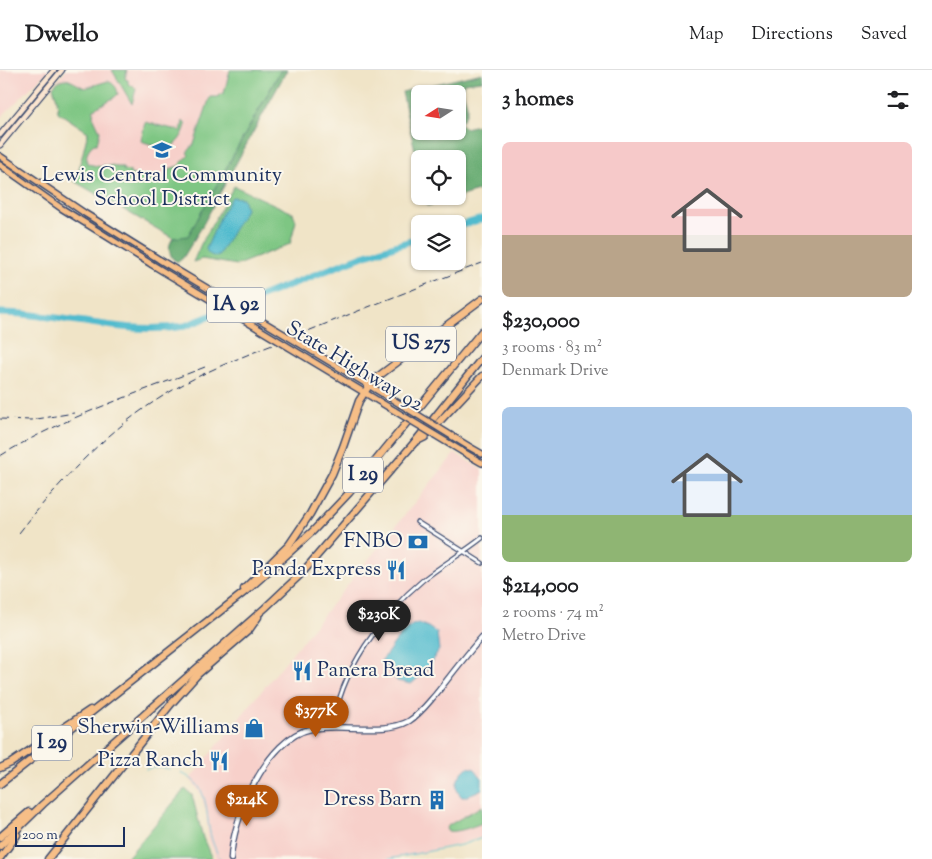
<!DOCTYPE html>
<meta charset="utf-8">
<style>
body{margin:0;font-family:"Sorts Mill Goudy",serif;background:#f2f2f2;color:#202124;height:100vh;display:flex;flex-direction:column;font-size:19px;white-space:nowrap}
*{box-sizing:border-box;margin:0}
p{font-size:16px;color:#757577}
.icon{flex:none;width:28px;height:28px;fill:none;stroke:currentColor;stroke-width:2;stroke-linecap:round;stroke-linejoin:round}
.map{position:relative;flex:1;overflow:hidden}
.details{display:flex;flex-direction:column;background:#fff;width:450px}
.details>*{flex:none}
.needle{width:32px;rotate:258deg}
.fabs{position:absolute;left:411px;top:15px;display:grid;gap:10px}
.fabs a{display:grid;place-items:center;width:55px;height:55px;border-radius:8px;background:#fff;box-shadow:0 1px 4px #0004;font-size:25px}
.scale{position:absolute;left:15px;bottom:12px;width:110px;box-sizing:border-box;padding-left:5px;border:2px solid #1b2f5e;border-top:0;font-size:14px;line-height:18px;white-space:nowrap;color:#1b2f5e;-webkit-text-stroke:4px #fbf7ec;paint-order:stroke}
.price{position:absolute;translate:-50% -42px;padding:0 11px;border-radius:18px;background:#b45309;color:#fff;font-size:16px;line-height:32px;filter:drop-shadow(0 1px 2px #0008)}
.price::after{content:'';position:absolute;left:50%;top:30px;width:15px;height:11px;margin-left:-8px;background:inherit;clip-path:polygon(0 0,100% 0,50% 100%)}
.price.selected{background:#222;color:#fff}
ul{padding:0;list-style:none}
li{display:grid;align-content:center;gap:10px;height:265px;padding:0 20px}
li span{display:grid;place-items:center;height:155px;border-radius:8px;color:#555}
li>.icon{margin-inline-start:auto}
span .icon{width:90px;height:90px;fill:#fffc;stroke-width:1}
li b{font-size:21px}
h2{display:flex;justify-content:space-between;align-items:center;height:60px;padding:0 20px;font-size:21px}
header{display:flex;align-items:center;gap:30px;box-sizing:border-box;height:70px;padding:0 25px;background:#fff;border-bottom:1px solid #e0e0e0}
header strong{font-size:24px}
nav{display:flex;gap:28px;margin-inline-start:auto;font-size:18px}
main{display:flex;flex:1;min-height:0}
.map>svg:first-child{display:block}
.built{fill:#f7d0ca}
.green{fill:#7ec683;stroke:#4c7a70}
.forest{fill:#66ab71;stroke:#406d68;fill-rule:evenodd}
.water{fill:#51bbce;stroke:#367596}
.lines{fill:none;stroke-linecap:round;stroke-linejoin:round}
.stream{stroke:#51bbce;stroke-width:1}
.river{stroke:#51bbce;stroke-width:7}
.minor-casing{stroke:#3b4a6e;stroke-width:5.5}
.tertiary-casing{stroke:#3b4a6e;stroke-width:7}
.secondary-casing{stroke:#3b4a6e;stroke-width:7}
.primary-casing{stroke:#3b4a6e;stroke-width:8}
.motorway-casing{stroke:#3b4a6e;stroke-width:9}
.minor{stroke:#fff;stroke-width:3}
.tertiary{stroke:#fff;stroke-width:4.5}
.secondary{stroke:#fbe5cf;stroke-width:4.5}
.primary{stroke:#f6be87;stroke-width:5}
.motorway{stroke:#f6be87;stroke-width:6}
.rail{stroke:#1b2f5e;stroke-width:1;stroke-dasharray:8 4;stroke-linecap:butt}
.primary-bridge-casing{stroke:#3b4a6e;stroke-width:8;stroke-linecap:butt}
.primary-bridge{stroke:#f6be87;stroke-width:5}
.labels{text-anchor:middle;dominant-baseline:central;stroke-width:4;stroke-linejoin:round;paint-order:stroke}
.shield{fill:#fbf7ec;stroke:#5e6b89;stroke-width:1}
.shield-label{font-size:20px;font-weight:bold;fill:#1b2f5e}
.poi-label{font-size:21px;fill:#1b2f5e;stroke:#fbf7ec;text-anchor:end}
.street-label{font-size:21px;fill:#1b2f5e;stroke:#fbf7ec}
</style>
<header>
<strong>Dwello</strong>
<nav><a>Map</a><a>Directions</a><a>Saved</a></nav>
</header>
<main>
<div class="map">
<svg width="482" height="789" viewBox="0 0 482 789">
<rect width="100%" height="100%" fill="#fbf7ec"/>
<filter id="ink" filterUnits="userSpaceOnUse"><feTurbulence type="fractalNoise" baseFrequency=".02" numOctaves="2"/><feDisplacementMap in="SourceGraphic" scale="10" xChannelSelector="R" yChannelSelector="G"/><feConvolveMatrix kernelMatrix="1 2 1 2 8 2 1 2 1" color-interpolation-filters="sRGB"/></filter>
<filter id="wash" filterUnits="userSpaceOnUse"><feTurbulence type="fractalNoise" baseFrequency=".0096" numOctaves="4" result="noise"/><feDisplacementMap in="SourceGraphic" scale="20" xChannelSelector="R" yChannelSelector="G"/><feGaussianBlur stdDeviation="1.12" result="paint"/><feColorMatrix in="noise" values="0 0 0 0 0 0 0 0 0 0 0 0 0 0 0 0 0 1.4 0 .05"/><feComposite in="paint" operator="in"/></filter>
<g filter="url(#wash)">
<rect width="100%" height="100%" fill="#f0e4c7"/>
<g class="built">
<path d="M0,0H49L0,48Z"/>
<path d="M66,0H283L187,177L71,110L79,97L87,62L61,45L58,33L52,17Z"/>
<path d="M455,383L482,400V767L459,774L392,789H216L208,769L206,743L201,724L190,709Z"/>
</g>
<g class="green">
<path d="M112,0H127L125,9L128,10V15L133,16L136,19L132,34Z"/>
<path d="M230,0H281L188,167L173,168L72,110L79,99L88,62L58,42L57,29L53,17C64,2 71,12 85,18L108,11C114,14 117,17 118,24L115,27L94,39L93,46L100,61L97,74H94C87,79 85,86 88,94L102,97L103,95L110,96L112,95L116,97H123V100L130,101V104L166,113L169,99L178,96L189,85L187,83L194,74L210,27H218L221,24L224,23Z"/>
<path d="M183,51L186,55C183,66 177,76 165,79L141,71L145,52L181,61Z"/>
<path d="M234,116L293,143L296,151L290,174L237,195L202,189L193,192L201,174Z"/>
<path d="M185,719L192,725L203,768L212,789H126Z"/>
<path d="M482,736V753C472,757 457,763 447,761L446,758L449,755Z"/>
</g>
<g class="forest">
<path d="M281,0H287L200,160L183,188L178,192L173,189C168,181 168,176 173,168L188,166Z"/>
<path d="M482,3V11L464,13L462,19C467,34 471,40 460,53L465,58L482,54V120C463,125 446,132 427,136L425,126H458V89H420V103L402,22ZM420,24H458V61H420Z"/>
</g>
<g class="water">
<path d="M232,127L243,128L246,139L218,186C212,187 208,184 206,179L222,143Z"/>
<path d="M418,553L428,557L437,563L439,580L424,603L411,614L397,611L381,591C392,579 401,557 418,553Z"/>
<path d="M468,697L475,699L482,708V719L465,727H462C451,718 459,703 468,697Z"/>
</g>
<g class="lines">
<g class="stream">
<path d="M146,699L159,697L170,699"/>
<path d="M181,703C209,715 205,738 210,763C212,772 216,781 220,789"/>
<path d="M389,789L461,775L482,768"/>
</g>
<g class="river">
<path d="M458,156L482,149"/>
<path d="M0,243C62,243 122,266 185,256L363,186L420,168"/>
</g>
</g>
</g>
<g filter="url(#ink)">
<g class="lines">
<defs>
<g id="minor">
<path d="M417,452L482,493"/>
<path d="M334,657C338,604 383,543 423,510C442,495 463,483 482,468"/>
</g>
<path id="tertiary" d="M231,789C232,749 267,667 311,659C339,653 385,665 409,651C420,644 428,633 436,624C451,605 466,585 482,567"/>
<g id="secondary">
<path d="M0,65L54,0"/>
<path d="M0,75L62,0"/>
</g>
<g id="primary">
<path d="M0,86L86,144L160,190"/>
<path d="M0,95L61,138L151,194"/>
<path d="M312,281L400,334"/>
<path d="M302,285L395,341"/>
<path d="M468,376L482,384"/>
<path d="M463,382L482,393"/>
</g>
<g id="motorway">
<path d="M415,372L425,367L482,306"/>
<path d="M244,519L289,475L310,444L332,404L343,377L359,331L372,311L482,229"/>
<path d="M0,698L11,693L90,640"/>
<path d="M0,714L251,517L313,461L349,423L482,261"/>
<path d="M0,767L29,742"/>
<path d="M0,776L43,734L265,538L302,503L414,373L482,288"/>
<path d="M0,788L17,765"/>
<path d="M48,789L171,634L198,604L249,560L258,547"/>
</g>
</defs>
<use href="#minor" class="minor-casing"/>
<use href="#tertiary" class="tertiary-casing"/>
<use href="#secondary" class="secondary-casing"/>
<use href="#primary" class="primary-casing"/>
<use href="#motorway" class="motorway-casing"/>
<use href="#minor" class="minor"/>
<use href="#tertiary" class="tertiary"/>
<use href="#secondary" class="secondary"/>
<use href="#primary" class="primary"/>
<use href="#motorway" class="motorway"/>
<g class="rail">
<path d="M0,349L31,350L74,343"/>
<path d="M0,386C64,347 136,324 205,297"/>
<path d="M19,463C63,407 111,356 173,320C209,299 249,284 288,269C352,243 417,218 482,193"/>
</g>
<defs>
<g id="primary-bridge">
<path d="M160,190L312,281"/>
<path d="M151,194L302,285"/>
<path d="M400,334L468,376"/>
<path d="M395,341L463,382"/>
</g>
</defs>
<use href="#primary-bridge" class="primary-bridge-casing"/>
<use href="#primary-bridge" class="primary-bridge"/>
</g>
</g>
<defs>
<symbol id="school-bare" viewBox="-9 -9 18 18"><path d="M0-5L7-2L0 1L-7-2ZM-4 1L0 2.5L4 1V4Q0 6-4 4Z" fill="#1f6fb2" stroke="#fbf7ec" stroke-width="2.5" paint-order="stroke"/></symbol>
<symbol id="bank-bare" viewBox="-9 -9 18 18"><path d="M-6-4H6V4H-6ZM0-2.3a2.3 2.3 0 1 0 0 4.6a2.3 2.3 0 1 0 0-4.6Z" fill="#1f6fb2" stroke="#fbf7ec" stroke-width="2.5" paint-order="stroke"/></symbol>
<symbol id="restaurant-bare" viewBox="-9 -9 18 18"><path d="M-5-6h1v4h1v-4h1v4h1v-4h1v5L-1.5 .5V6h-2V.5L-5-1ZM5-6V6H3V1.5H1.5Q1.5-4 5-6Z" fill="#1f6fb2" stroke="#fbf7ec" stroke-width="2.5" paint-order="stroke"/></symbol>
<symbol id="shop-bare" viewBox="-9 -9 18 18"><path d="M-5-2.5h2.3a2.7 3.5 0 0 1 5.4 0H5L5.5 6h-11ZM-1.5-2.5h3a1.5 2.3 0 0 0-3 0Z" fill="#1f6fb2" stroke="#fbf7ec" stroke-width="2.5" paint-order="stroke"/></symbol>
<symbol id="building-bare" viewBox="-9 -9 18 18"><path d="M-4-6H4V6H1V3H-1V6H-4ZM-2.5-4.3h1.7v1.8h-1.7ZM.8-4.3h1.7v1.8H.8ZM-2.5-1h1.7V.8h-1.7ZM.8-1h1.7V.8H.8Z" fill="#1f6fb2" stroke="#fbf7ec" stroke-width="2.5" paint-order="stroke"/></symbol>
</defs>
<g fill-rule="evenodd">
<use href="#school-bare" x="148" y="66" width="28" height="28"/>
<use href="#bank-bare" x="404" y="458" width="28" height="28"/>
<use href="#restaurant-bare" x="382" y="486" width="28" height="28"/>
<use href="#restaurant-bare" x="288" y="587" width="28" height="28"/>
<use href="#shop-bare" x="240" y="644" width="28" height="28"/>
<use href="#restaurant-bare" x="205" y="677" width="28" height="28"/>
<use href="#building-bare" x="423" y="716" width="28" height="28"/>
</g>
<g class="labels">
<g class="shield">
<rect x="207" y="217.5" width="58" height="35" rx="4"/>
<rect x="386" y="256.5" width="70" height="35" rx="4"/>
<rect x="343" y="387.5" width="40" height="35" rx="4"/>
<rect x="32" y="655.5" width="40" height="35" rx="4"/>
</g>
<g class="shield-label">
<text x="236" y="235">IA 92</text>
<text x="421" y="274">US 275</text>
<text x="363" y="405">I 29</text>
<text x="52" y="673">I 29</text>
</g>
<g class="poi-label">
<text x="162" y="106" text-anchor="middle">Lewis Central Community<tspan x="162" dy="24">School District</tspan></text>
<text x="403" y="472">FNBO</text>
<text x="381" y="500">Panda Express</text>
<text x="317" y="601" text-anchor="start">Panera Bread</text>
<text x="239" y="658">Sherwin-Williams</text>
<text x="204" y="691">Pizza Ranch</text>
<text x="422" y="730">Dress Barn</text>
</g>
<g class="street-label">
<text transform="translate(354 297) rotate(31)">State Highway 92</text>
</g>
</g>
</svg>
<div class="fabs">
<a><svg class="needle" viewBox="-14 -14 28 28"><path d="M0-13l5 13h-10z" fill="#e53935"/><path d="M0 13l5-13h-10z" fill="#757577"/></svg></a>
<a><svg class="icon" aria-label="locate" viewBox="0 0 24 24"><circle cx="12" cy="12" r="6"/><path d="M12 2v4M12 18v4M2 12h4M18 12h4"/></svg></a>
<a><svg class="icon" aria-label="layers" viewBox="0 0 24 24"><path d="M12 4l9 5-9 5-9-5zM3 14l9 5 9-5"/></svg></a>
</div>
<div class="scale">200 m</div>
<b class="price selected" style="left:379px;top:572px">$230K</b>
<b class="price" style="left:316px;top:668px">$377K</b>
<b class="price" style="left:247px;top:757px">$214K</b>
</div>
<section class="details">
<h2>3 homes<svg class="icon" aria-label="filters" viewBox="0 0 24 24"><path d="M4 7h16M4 17h16"/><circle cx="9" cy="7" r="2"/><circle cx="15" cy="17" r="2"/></svg></h2>
<ul>
<li><span style="background:linear-gradient(#f6c9c9 60%,#b9a48a 0)"><svg class="icon" aria-label="home" viewBox="0 0 24 24"><path d="M3 11l9-7 9 7M6 9v11h12V9"/></svg></span><div><b>$230,000</b><p>3 rooms · 83 m²</p><p>Denmark Drive</p></div></li>
<li><span style="background:linear-gradient(#a9c7e8 70%,#8fb573 0)"><svg class="icon" aria-label="home" viewBox="0 0 24 24"><path d="M3 11l9-7 9 7M6 9v11h12V9"/></svg></span><div><b>$214,000</b><p>2 rooms · 74 m²</p><p>Metro Drive</p></div></li>
</ul>
</section>
</main>
